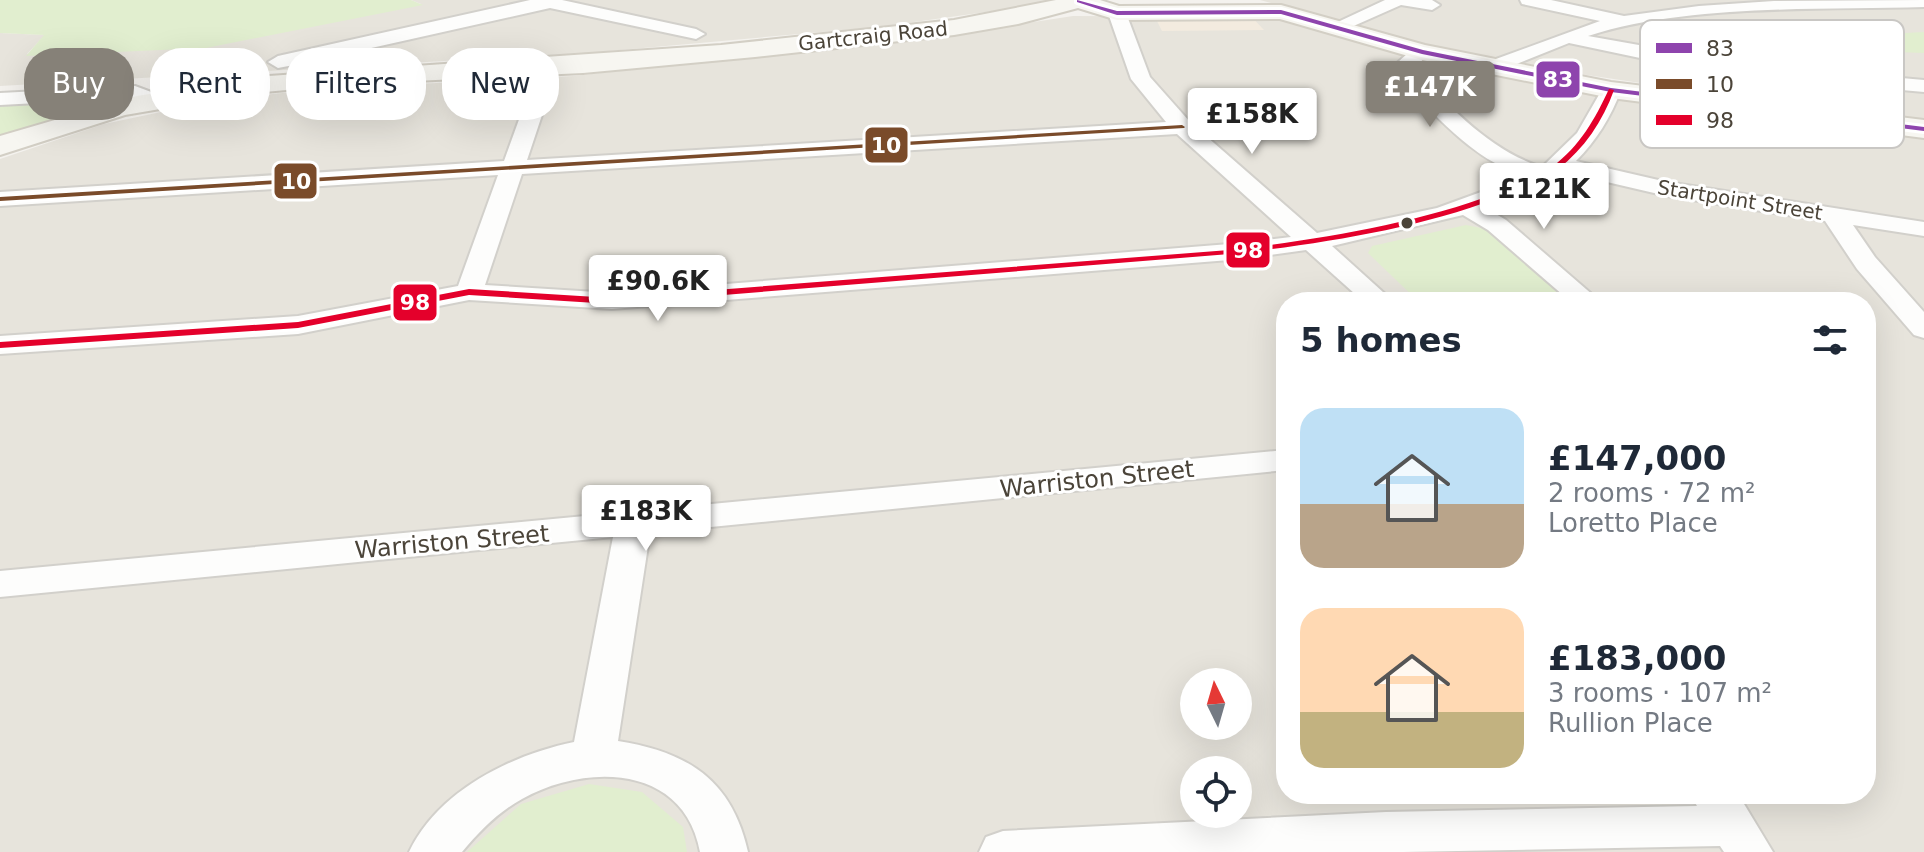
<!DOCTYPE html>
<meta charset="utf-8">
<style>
body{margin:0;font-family:"DejaVu Sans",sans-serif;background:#f2f2f3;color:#1f2937;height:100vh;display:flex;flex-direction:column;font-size:30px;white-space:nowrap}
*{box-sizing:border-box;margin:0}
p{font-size:26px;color:#747a83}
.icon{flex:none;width:44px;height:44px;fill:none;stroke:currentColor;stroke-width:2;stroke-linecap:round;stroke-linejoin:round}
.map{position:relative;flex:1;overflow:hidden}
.side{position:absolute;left:1276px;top:292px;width:600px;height:512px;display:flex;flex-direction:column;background:#fff;border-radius:32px;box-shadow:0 8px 32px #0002}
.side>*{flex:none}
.guide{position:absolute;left:24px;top:48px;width:760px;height:72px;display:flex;gap:16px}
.needle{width:52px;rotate:355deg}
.buttons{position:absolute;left:1180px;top:668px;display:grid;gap:16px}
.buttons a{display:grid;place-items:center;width:72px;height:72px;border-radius:50%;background:#fff;box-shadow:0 8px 32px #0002;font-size:40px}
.price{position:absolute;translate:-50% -68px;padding:0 18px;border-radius:8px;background:#fff;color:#222;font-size:26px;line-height:52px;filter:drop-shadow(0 2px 4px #0008)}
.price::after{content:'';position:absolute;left:50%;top:48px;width:24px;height:18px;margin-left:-12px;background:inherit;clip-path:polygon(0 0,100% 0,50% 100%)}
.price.selected{background:#868178;color:#fff}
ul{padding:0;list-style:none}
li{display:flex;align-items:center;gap:24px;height:200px;padding:0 24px}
li span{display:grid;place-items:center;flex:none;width:224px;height:160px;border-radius:24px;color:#555}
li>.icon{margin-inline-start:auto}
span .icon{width:96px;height:96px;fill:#fffc;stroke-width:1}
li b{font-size:34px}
h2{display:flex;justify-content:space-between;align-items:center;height:96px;padding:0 24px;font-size:34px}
.chip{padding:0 28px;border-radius:32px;background:#fff;box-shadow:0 8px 32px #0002;font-size:28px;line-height:72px}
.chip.selected{background:#868178;color:#fff}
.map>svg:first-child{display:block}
.residential{fill:#e7e4dc;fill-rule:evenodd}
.commercial{fill:#f3ebdf}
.green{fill:#e1eecf}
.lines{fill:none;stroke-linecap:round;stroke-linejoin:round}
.street-casing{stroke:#d2d0cb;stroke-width:4}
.secondary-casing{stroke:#d3cfc5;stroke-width:4}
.street{fill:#fdfdfc;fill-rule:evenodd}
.secondary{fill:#f7f6f1;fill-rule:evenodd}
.bus-1-casing{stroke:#fff;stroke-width:6}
.bus-2-casing{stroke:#fff;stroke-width:6}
.bus-3-casing{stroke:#fff;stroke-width:6}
.bus-1{fill:#8e44ad;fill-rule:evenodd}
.bus-2{fill:#7a4b2a;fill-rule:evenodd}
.bus-3{fill:#e4002b;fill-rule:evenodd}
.bus-dot{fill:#4b4439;stroke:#fff;stroke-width:3}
.labels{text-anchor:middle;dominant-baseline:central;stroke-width:6;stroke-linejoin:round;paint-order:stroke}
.far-street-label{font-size:20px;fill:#4b4439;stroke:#fff}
.street-label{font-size:24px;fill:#4b4439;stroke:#fff}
.key{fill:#fff;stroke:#c9c7c4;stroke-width:2}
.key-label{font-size:22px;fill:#4b4439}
.line-badge{stroke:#fff;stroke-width:3}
.badge-label{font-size:22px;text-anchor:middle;font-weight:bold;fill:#fff}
</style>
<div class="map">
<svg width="1924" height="852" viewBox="0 0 1924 852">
<rect width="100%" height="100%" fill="#f4f2ee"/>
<g class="residential">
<path d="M411,0H1051L1015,8L878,27L587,53L0,86V33L45,35L27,54L421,4Z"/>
<path d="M1260,0H1924V120L1747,99L1547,69L1450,51Z"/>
<path d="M1073,16L1275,17L1386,51L1462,68L1662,104L1924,138V852H0V159L104,124L218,100L320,89L573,76L929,38ZM1286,302H1866V794H1286ZM1194,682H1238V726H1194ZM1194,770H1238V814H1194Z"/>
</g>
<path class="commercial" d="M1251,16L1264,30L1162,31L1155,17Z"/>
<g class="green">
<path d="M0,0H411L423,5L206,48L26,56L44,35L0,33Z"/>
<path d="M1924,32V53L1843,50L1773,40Z"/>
<path d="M119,98L121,101L0,138V103Z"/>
<path d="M1466,225L1486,229L1570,302H1419L1368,253L1372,246Z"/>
<path d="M589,784L642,792L683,827L687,852H467L521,804Z"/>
</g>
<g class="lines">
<defs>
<g id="street">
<path d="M530,0H562L696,29L705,34L696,39L550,8L340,55L339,61H315L278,68L268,62L278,56Z"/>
<path d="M1385,0H1432L1440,5L1432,10L1401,5L1340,32L1334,33L1325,28Z"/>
<path d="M1520,0H1551L1624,16L1699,6L1774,1L1924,0V7C1819,10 1688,4 1588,36L1746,64L1924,80V92L1746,76L1659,62L1569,43L1499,71H1485L1482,67L1485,63L1600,21L1522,4Z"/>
<path d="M1117,8L1126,13L1150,77L1190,122L1317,233L1437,208L1525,176C1470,159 1435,113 1394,74L1391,70C1398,61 1411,49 1422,46L1431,52L1412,70C1453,108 1488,150 1542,167L1577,133L1604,86L1611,84L1621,90C1611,117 1596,141 1576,161L1667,182L1924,222V236L1853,225L1875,257L1924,312V338L1914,335L1857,269L1825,221L1667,196L1564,172L1545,185L1486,208L1506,220L1601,302H1571L1488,230L1463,215L1332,246L1394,302H1364L1306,250L1242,259L612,309L469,300L298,334L0,354V336L298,316L458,286L498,175L0,206V192L504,161L538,67L548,61L558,67L527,160L1166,122L1131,79L1108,13ZM1177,134L1291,237L1242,243L612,293L485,285L522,174Z"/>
<path d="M135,86L162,96L165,100L155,106L133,98L0,105V93Z"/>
<path d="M1286,450V470L650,533L618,741C688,752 732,780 748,852H700C684,764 586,763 522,799C498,812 479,832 462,852H409C438,791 511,755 574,742L613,537L0,597V571Z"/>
<path d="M1690,794H1738L1773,852H1724L1720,846L1403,852H979L986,837L1003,831L1386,812L1697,806Z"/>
</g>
<path id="secondary" d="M1056,0H1100L1119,6L1281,5L1425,45L1611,82L1924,120V138L1611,98L1422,60L1280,19L1117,20L1078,8L1018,24L954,35L755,57L583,73L351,84L254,93L125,115L0,155V136L137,96L254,77L721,45L954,20Z"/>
</defs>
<use href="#street" class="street-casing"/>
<use href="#secondary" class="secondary-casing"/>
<use href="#street" class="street"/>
<use href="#secondary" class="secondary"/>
<defs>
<path id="bus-1" d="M1077,0L1117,11L1281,10L1423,50L1611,88L1924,127V131L1611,92L1422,54L1281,14L1117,15L1077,2Z"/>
<path id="bus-2" d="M1182,125L1185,127L1184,128L0,201V197Z"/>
<path id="bus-3" d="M1609,89L1614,90C1603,121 1584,149 1558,169C1541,183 1519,190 1498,198C1416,229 1329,242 1242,253L612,304L469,295L298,328L0,348V342L298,322L469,289L612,298L1242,249C1329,237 1415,224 1497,193C1516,185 1536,179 1552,167C1580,146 1595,119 1609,89Z"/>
</defs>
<use href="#bus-1" class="bus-1-casing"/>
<use href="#bus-2" class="bus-2-casing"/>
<use href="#bus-3" class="bus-3-casing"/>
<use href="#bus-1" class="bus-1"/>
<use href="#bus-2" class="bus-2"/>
<use href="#bus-3" class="bus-3"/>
</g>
<circle class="bus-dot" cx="1407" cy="223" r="7"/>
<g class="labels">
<g class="far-street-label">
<text transform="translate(873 36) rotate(-6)">Gartcraig Road</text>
<text transform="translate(1740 200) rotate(9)">Startpoint Street</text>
</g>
<g class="street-label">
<text transform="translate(1097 479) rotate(-6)">Warriston Street</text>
<text transform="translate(452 542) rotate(-5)">Warriston Street</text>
</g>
</g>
<rect x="1640" y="20" width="264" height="128" rx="12" class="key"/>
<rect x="1656" y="43" width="36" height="10" fill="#8e44ad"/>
<rect x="1656" y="79" width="36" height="10" fill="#7a4b2a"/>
<rect x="1656" y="115" width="36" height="10" fill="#e4002b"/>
<g class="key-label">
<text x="1706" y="56">83</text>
<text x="1706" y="92">10</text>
<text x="1706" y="128">98</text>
</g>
<g class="line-badge">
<rect x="1535" y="60" width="46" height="39" rx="8" fill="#8e44ad"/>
<rect x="864" y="126" width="45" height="38" rx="8" fill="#7a4b2a"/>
<rect x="273" y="162" width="45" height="38" rx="8" fill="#7a4b2a"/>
<rect x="1225" y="231" width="46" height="38" rx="8" fill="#e4002b"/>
<rect x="392" y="283" width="46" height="39" rx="8" fill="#e4002b"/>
</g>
<g class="badge-label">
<text x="1558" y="87">83</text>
<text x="886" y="153">10</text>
<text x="296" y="189">10</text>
<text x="1248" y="258">98</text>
<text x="415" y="310">98</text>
</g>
</svg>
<div class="buttons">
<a><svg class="needle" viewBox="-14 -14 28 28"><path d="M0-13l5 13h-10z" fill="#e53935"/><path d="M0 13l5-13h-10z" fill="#747a83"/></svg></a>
<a><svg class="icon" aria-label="locate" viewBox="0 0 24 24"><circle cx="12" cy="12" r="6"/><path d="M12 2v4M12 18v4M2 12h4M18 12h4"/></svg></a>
</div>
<b class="price selected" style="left:1430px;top:129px">£147K</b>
<b class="price" style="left:1252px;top:156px">£158K</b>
<b class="price" style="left:1544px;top:231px">£121K</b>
<b class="price" style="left:658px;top:323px">£90.6K</b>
<b class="price" style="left:646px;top:553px">£183K</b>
<div class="guide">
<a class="chip selected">Buy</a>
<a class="chip">Rent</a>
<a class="chip">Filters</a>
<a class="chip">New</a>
</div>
<section class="side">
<h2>5 homes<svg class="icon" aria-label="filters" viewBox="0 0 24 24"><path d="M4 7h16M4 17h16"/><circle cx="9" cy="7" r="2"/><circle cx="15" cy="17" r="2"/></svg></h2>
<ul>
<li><span style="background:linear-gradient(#bfe0f5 60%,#b9a48a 0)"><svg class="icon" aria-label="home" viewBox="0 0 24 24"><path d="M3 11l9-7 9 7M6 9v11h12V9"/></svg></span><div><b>£147,000</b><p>2 rooms · 72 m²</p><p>Loretto Place</p></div></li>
<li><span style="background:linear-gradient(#ffd9b3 65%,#c2b280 0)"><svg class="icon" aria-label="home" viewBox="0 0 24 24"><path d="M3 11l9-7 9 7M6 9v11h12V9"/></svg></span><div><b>£183,000</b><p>3 rooms · 107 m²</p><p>Rullion Place</p></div></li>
</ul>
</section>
</div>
